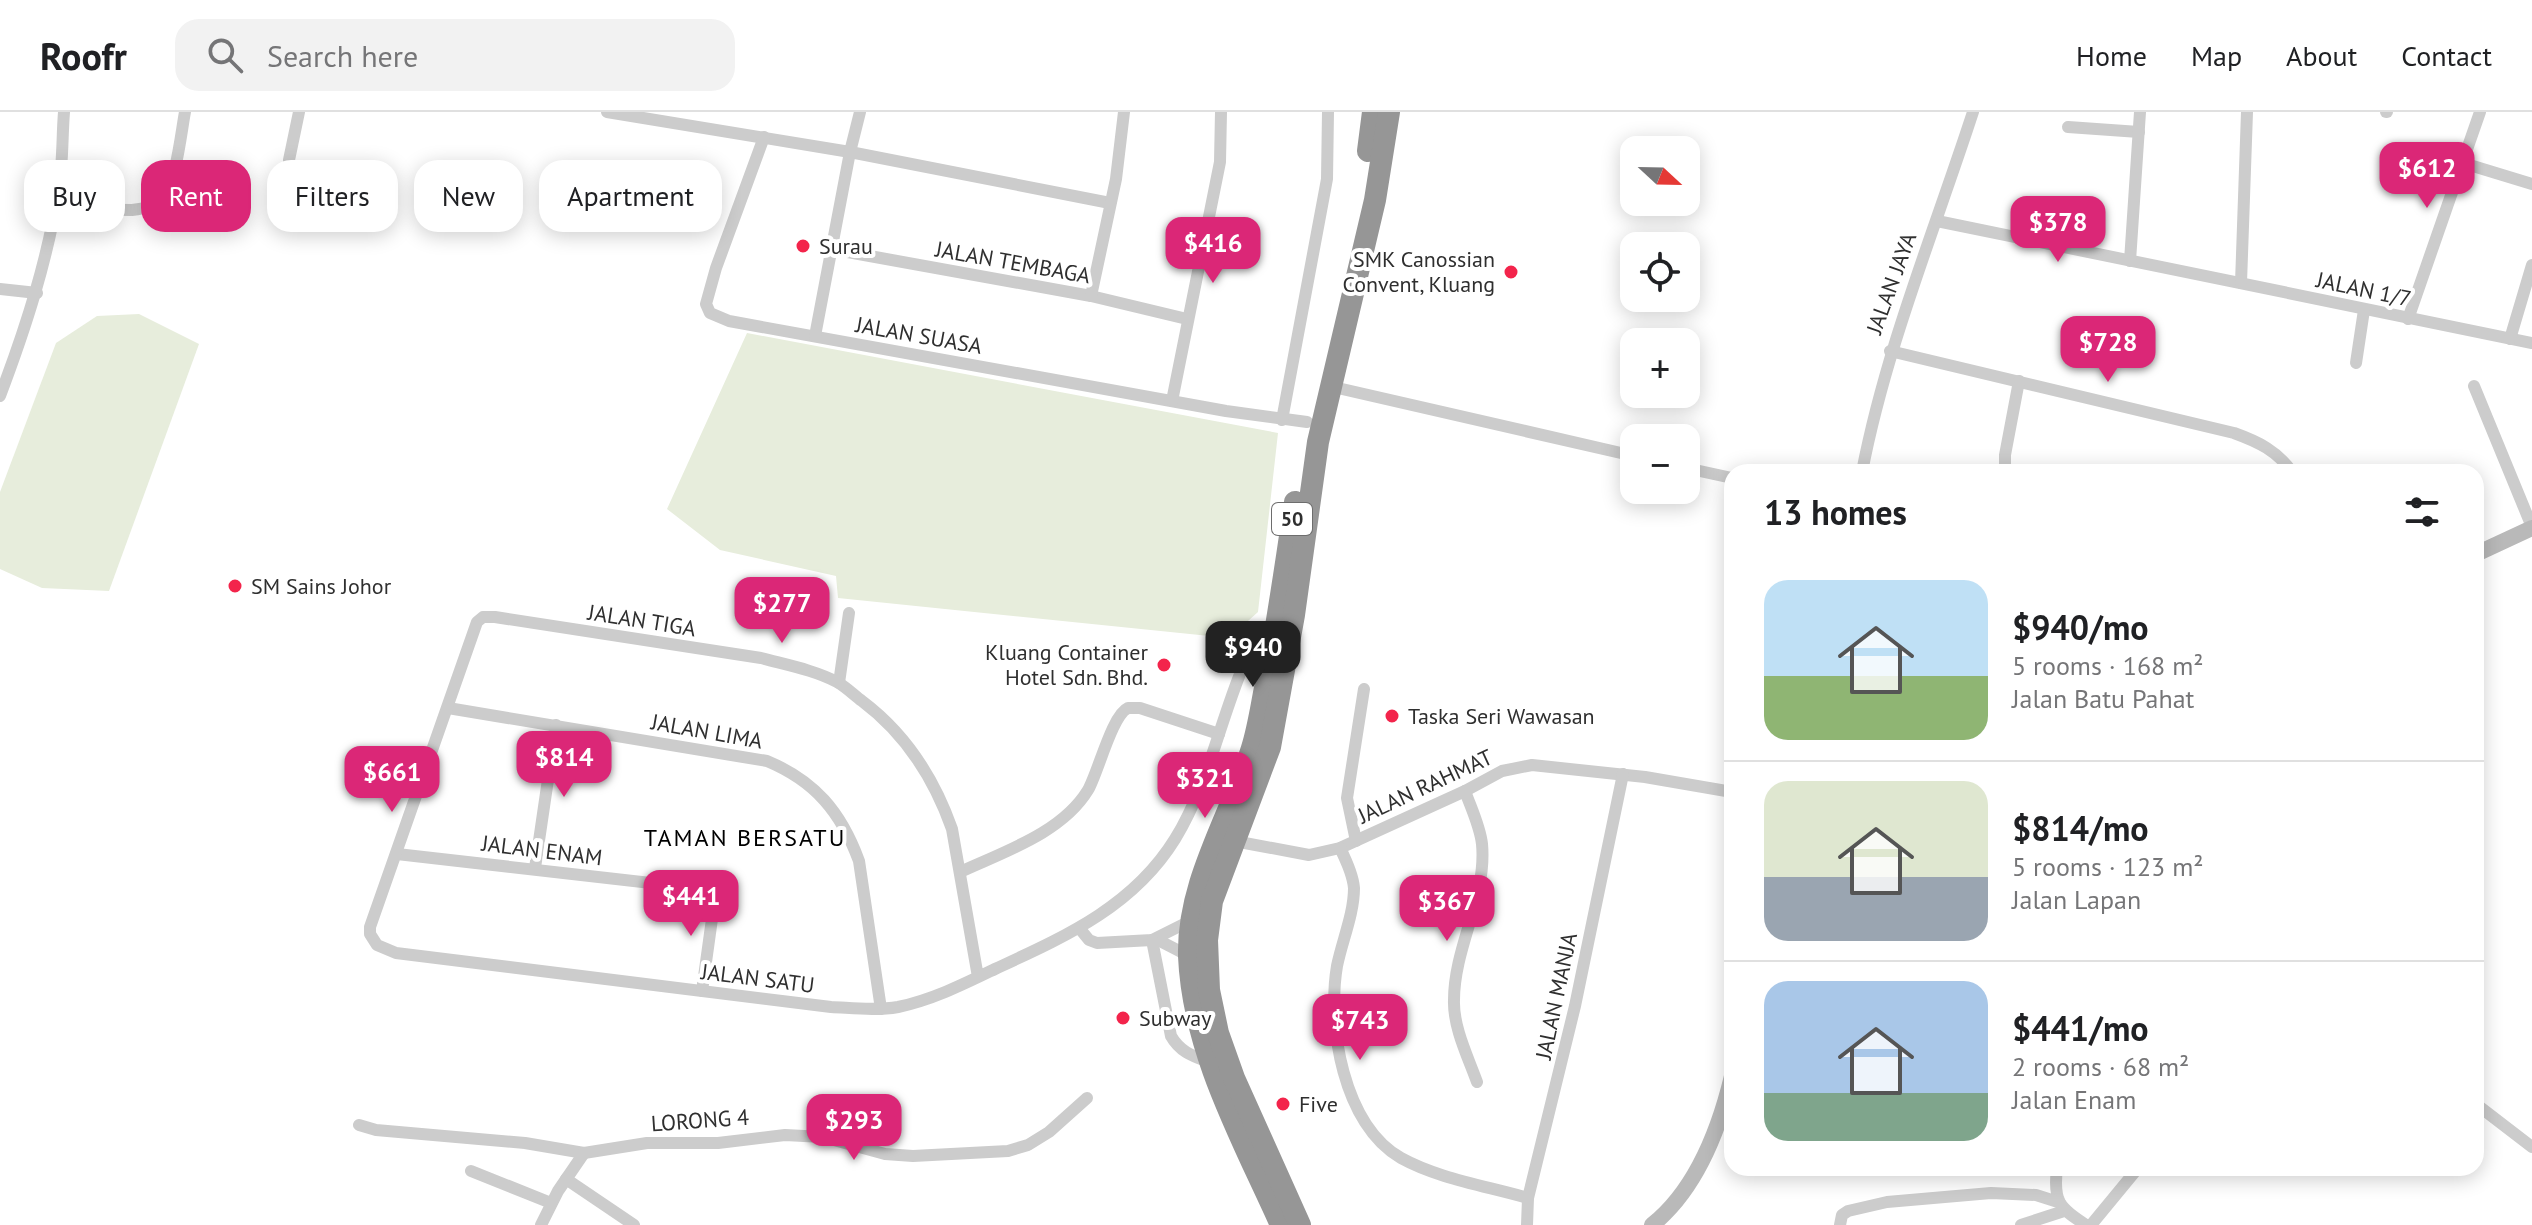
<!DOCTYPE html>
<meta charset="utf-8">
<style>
body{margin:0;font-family:"PT Sans",sans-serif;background:#f2f2f2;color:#202124;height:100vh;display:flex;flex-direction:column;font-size:30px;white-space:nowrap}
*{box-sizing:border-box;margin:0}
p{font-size:26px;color:#757577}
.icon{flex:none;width:44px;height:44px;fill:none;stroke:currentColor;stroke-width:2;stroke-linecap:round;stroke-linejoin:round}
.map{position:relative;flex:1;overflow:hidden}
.details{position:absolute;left:1724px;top:352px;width:760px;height:712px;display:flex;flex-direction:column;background:#fff;border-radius:24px;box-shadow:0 4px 20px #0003}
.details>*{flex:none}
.guide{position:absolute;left:24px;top:48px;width:760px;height:72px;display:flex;gap:16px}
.needle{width:52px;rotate:112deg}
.fabs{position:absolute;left:1620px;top:24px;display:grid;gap:16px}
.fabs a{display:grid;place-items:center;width:80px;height:80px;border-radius:16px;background:#fff;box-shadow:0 4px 20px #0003;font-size:40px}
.price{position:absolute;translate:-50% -68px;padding:0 18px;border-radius:16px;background:#db2777;color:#fff;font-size:26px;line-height:52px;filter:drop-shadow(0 2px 4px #0008)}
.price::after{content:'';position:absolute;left:50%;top:48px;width:24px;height:18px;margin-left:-12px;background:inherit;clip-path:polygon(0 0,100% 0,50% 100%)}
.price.active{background:#222;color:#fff}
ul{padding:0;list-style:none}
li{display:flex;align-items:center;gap:24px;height:200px;padding:0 40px}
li+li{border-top:2px solid #e0e0e0}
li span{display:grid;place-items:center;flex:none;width:224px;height:160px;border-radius:24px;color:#555}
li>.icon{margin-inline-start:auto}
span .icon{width:96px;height:96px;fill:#fffc;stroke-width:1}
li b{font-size:34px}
h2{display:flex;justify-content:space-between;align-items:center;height:96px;padding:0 40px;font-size:34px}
.pill{padding:0 28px;border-radius:24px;background:#fff;box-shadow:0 4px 20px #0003;font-size:28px;line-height:72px}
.pill.active{background:#db2777;color:#fff}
header{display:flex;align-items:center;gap:48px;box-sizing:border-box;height:112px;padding:0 40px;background:#fff;border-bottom:2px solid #e0e0e0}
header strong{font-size:38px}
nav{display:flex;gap:44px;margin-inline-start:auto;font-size:28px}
.search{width:560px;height:72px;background:#f2f2f2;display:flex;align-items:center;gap:20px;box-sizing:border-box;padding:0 28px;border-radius:24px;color:#757577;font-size:30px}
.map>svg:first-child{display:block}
.green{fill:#e7eddc}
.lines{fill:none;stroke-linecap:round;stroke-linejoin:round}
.street{stroke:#ccc;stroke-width:12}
.secondary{stroke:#b9b9b9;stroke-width:16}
.highway{stroke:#969696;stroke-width:22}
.poi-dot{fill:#f3244b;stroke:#fff;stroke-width:3}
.labels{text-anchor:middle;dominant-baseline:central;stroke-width:8;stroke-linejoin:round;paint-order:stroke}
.shield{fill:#fff;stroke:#6d6d6d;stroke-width:2}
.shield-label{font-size:20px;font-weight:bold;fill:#2f2f2f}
.poi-label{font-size:22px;fill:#2f2f2f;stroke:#fff;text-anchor:start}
.street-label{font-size:22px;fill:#2f2f2f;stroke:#fff}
.neighbourhood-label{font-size:24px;letter-spacing:2px;fill:#000;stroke:#fff}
</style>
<header>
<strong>Roofr</strong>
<div class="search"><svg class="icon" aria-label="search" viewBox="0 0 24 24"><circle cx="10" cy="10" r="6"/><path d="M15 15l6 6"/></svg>Search here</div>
<nav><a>Home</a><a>Map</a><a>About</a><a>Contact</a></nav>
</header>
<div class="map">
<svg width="2532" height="1113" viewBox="0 0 2532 1113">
<rect width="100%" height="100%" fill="#fff"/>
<g class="green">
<path d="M139,202L199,232L109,479L42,476L0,457V380L56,231L97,204Z"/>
<path d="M747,221L1278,321L1258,500L1229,526L838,486L836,464L720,438L667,397Z"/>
</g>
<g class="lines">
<g class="street">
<path d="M607,0L850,40L1110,91"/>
<path d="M2386,0H2387"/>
<path d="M2068,15L2139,20"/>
<path d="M764,25L716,156L706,192L710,201L729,209L1226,299L1307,310"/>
<path d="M289,48L299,0"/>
<path d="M2463,51L2532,72"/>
<path d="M54,97L132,98C142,97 154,95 162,87C176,72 181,21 185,0"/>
<path d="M1937,109L2532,231"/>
<path d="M831,137L1091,184L1187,207"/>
<path d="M2130,149L2140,0"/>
<path d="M2241,171L2247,0"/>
<path d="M0,177L37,181"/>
<path d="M1091,184L1116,67L1124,0"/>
<path d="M2408,207L2480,0"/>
<path d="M815,224L850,40L860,0"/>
<path d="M2510,227L2532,153"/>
<path d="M1890,239L2234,321C2259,330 2277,339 2292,360"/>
<path d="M2356,251L2364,198"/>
<path d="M1329,274L1634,344"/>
<path d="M2474,274L2532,415"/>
<path d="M0,284C26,215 48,147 59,75C63,50 62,25 64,0"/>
<path d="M1172,289L1220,50L1221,0"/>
<path d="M1282,308L1327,67L1328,0"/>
<path d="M1686,356L1732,366"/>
<path d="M1862,360C1886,236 1934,120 1973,0"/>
<path d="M2005,360V343L2019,269"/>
<path d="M839,571L849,501"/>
<path d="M448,596L767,649C815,669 841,700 859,749L881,897"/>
<path d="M1465,679C1471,696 1480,714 1482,732C1487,785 1454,835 1454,888C1453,915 1468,945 1477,970"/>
<path d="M1234,729L1309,743L1340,736L1465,679L1502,659L1532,653L1645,665L1732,680"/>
<path d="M1356,729L1347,686L1364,577"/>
<path d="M1340,736C1346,748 1353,763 1354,776C1354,802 1342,829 1337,854C1327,913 1343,1013 1401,1046C1439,1067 1487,1074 1528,1086"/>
<path d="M397,742L730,780"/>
<path d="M535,756L556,613"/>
<path d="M960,760C1003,740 1062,721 1088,678C1098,661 1112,603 1128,596C1129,596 1139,596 1140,596L1219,622"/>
<path d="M1080,817L1089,828L1097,831L1152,828L1192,808"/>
<path d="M1156,827L1189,844"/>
<path d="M1152,828L1171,924C1180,940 1193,944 1209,950"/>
<path d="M978,865L952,717C934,666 906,622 862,589C854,583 846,575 837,570C814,558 787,553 761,546L495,505H483L477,510L370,815V822L377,833L396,841L831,895C853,896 876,899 898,895C932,888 964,872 995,857C1064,825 1133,795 1175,727C1207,675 1219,613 1242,557L1251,540L1273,524"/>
<path d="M702,879L716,778"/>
<path d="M2476,992L2532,1035"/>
<path d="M359,1013L376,1018L525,1031L584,1041L647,1031H718L785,1023L823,1025L885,1042L913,1044L1008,1039L1028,1033L1049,1020L1087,986"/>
<path d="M2057,1056C2053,1089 2059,1096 2086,1113"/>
<path d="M471,1059L551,1091"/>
<path d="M566,1067L634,1113"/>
<path d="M541,1113L558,1079L584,1041"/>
<path d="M1527,1113L1528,1086L1575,894L1623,662"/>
<path d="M1840,1113L1842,1103L1848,1099L1887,1090L1991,1081L2036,1083L2058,1090"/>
<path d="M2021,1113L2064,1099"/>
<path d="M2091,1113L2138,1056"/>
</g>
<g class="secondary">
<path d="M2476,442L2532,416"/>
<path d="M1652,1113C1697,1077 1719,1018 1732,964"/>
</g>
<g class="highway">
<path d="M1368,39L1373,0"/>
<path d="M1281,1113C1243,1028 1193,940 1189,844C1187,770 1231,704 1252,636C1258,617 1261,596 1265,576C1277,515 1286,452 1295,390"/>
<path d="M1300,1113L1234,966L1218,921L1209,878L1207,828L1212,789L1270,635L1294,503L1318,330L1375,88L1389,0"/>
</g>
</g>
<g class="poi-dot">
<circle cx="803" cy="134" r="8"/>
<circle cx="1511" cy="160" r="8"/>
<circle cx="235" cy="474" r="8"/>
<circle cx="1164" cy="553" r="8"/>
<circle cx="1392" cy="604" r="8"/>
<circle cx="1123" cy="906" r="8"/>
<circle cx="1283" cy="992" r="8"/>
</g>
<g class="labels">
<rect class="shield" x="1272" y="391" width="40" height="32" rx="6"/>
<g class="shield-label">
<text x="1292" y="407">50</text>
</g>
<g class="poi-label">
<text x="819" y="134">Surau</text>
<text x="1495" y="147" text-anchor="end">SMK Canossian<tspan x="1495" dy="25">Convent, Kluang</tspan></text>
<text x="251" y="474">SM Sains Johor</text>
<text x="1148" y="540" text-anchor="end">Kluang Container<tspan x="1148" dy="25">Hotel Sdn. Bhd.</tspan></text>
<text x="1408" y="604">Taska Seri Wawasan</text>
<text x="1139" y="906">Subway</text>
<text x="1299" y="992">Five</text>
</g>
<g class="street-label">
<text transform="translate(1013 150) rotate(10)">JALAN TEMBAGA</text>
<text transform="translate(1891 171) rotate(-70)">JALAN JAYA</text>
<text transform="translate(2364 177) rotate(12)">JALAN 1/7</text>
<text transform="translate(919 223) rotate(10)">JALAN SUASA</text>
<text transform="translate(642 508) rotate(9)">JALAN TIGA</text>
<text transform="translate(707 619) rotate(10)">JALAN LIMA</text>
<text transform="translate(1425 674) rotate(-25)">JALAN RAHMAT</text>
<text transform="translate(542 738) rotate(7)">JALAN ENAM</text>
<text transform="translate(758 866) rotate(7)">JALAN SATU</text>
<text transform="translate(1556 884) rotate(-78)">JALAN MANJA</text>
<text transform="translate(700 1008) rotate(-4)">LORONG 4</text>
</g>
<g class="neighbourhood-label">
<text x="745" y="725">TAMAN BERSATU</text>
</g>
</g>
</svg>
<div class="fabs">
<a><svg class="needle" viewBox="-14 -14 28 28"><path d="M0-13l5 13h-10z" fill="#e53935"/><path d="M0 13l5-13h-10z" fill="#757577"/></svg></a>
<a><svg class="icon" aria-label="locate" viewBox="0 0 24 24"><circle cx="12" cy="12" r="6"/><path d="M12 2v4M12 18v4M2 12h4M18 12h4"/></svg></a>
<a>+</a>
<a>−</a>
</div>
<b class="price" style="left:2427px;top:98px">$612</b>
<b class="price" style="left:2058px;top:152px">$378</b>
<b class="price" style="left:1213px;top:173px">$416</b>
<b class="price" style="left:2108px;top:272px">$728</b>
<b class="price" style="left:782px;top:533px">$277</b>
<b class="price active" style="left:1253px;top:577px">$940</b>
<b class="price" style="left:564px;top:687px">$814</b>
<b class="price" style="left:392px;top:702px">$661</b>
<b class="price" style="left:1205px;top:708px">$321</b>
<b class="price" style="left:691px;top:826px">$441</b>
<b class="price" style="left:1447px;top:831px">$367</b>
<b class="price" style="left:1360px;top:950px">$743</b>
<b class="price" style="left:854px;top:1050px">$293</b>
<div class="guide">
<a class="pill">Buy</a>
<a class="pill active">Rent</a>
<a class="pill">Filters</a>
<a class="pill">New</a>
<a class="pill">Apartment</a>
</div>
<section class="details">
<h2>13 homes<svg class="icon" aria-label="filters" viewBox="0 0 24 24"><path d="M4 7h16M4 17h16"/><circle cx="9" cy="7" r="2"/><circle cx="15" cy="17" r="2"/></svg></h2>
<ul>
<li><span style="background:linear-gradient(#bfe0f5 60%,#8fb573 0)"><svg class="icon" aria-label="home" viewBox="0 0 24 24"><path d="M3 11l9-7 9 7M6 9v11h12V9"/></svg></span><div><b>$940/mo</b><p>5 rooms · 168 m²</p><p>Jalan Batu Pahat</p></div></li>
<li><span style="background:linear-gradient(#dfe7d0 60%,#9aa5b1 0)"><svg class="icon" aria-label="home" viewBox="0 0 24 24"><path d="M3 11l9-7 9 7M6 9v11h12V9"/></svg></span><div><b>$814/mo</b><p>5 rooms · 123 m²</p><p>Jalan Lapan</p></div></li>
<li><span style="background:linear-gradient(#a9c7e8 70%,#7fa58c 0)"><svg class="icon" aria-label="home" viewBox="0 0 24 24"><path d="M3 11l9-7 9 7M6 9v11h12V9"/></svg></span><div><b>$441/mo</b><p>2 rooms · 68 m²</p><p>Jalan Enam</p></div></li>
</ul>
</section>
</div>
